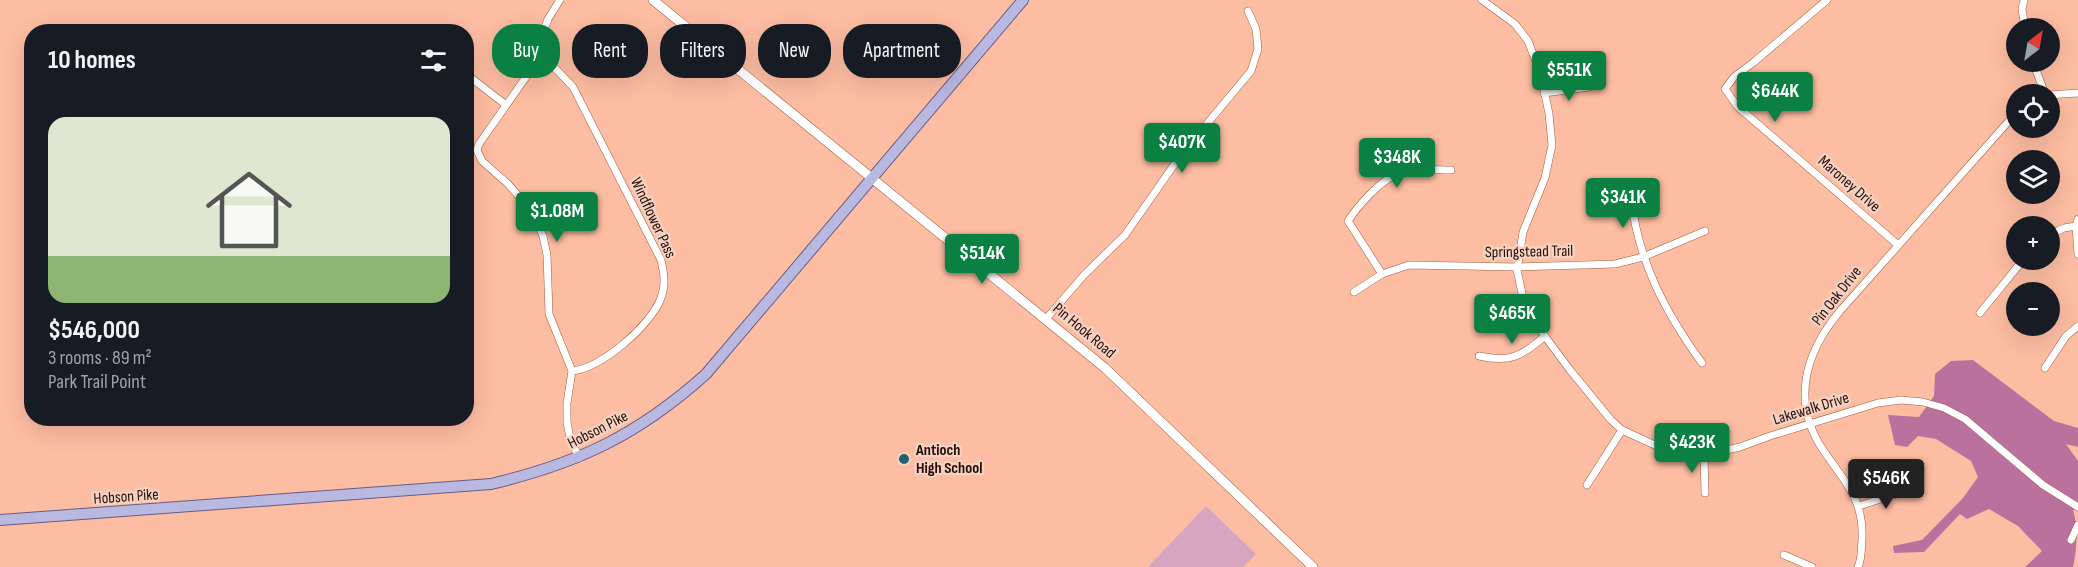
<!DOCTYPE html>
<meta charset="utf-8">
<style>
body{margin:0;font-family:"Sofia Sans Condensed",sans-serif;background:#20242c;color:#f1f3f6;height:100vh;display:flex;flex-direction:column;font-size:22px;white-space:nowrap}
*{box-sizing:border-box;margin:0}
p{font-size:20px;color:#9ea1a6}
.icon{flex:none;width:33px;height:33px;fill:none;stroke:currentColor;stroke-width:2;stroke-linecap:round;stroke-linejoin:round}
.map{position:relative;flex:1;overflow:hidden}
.panel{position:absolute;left:24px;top:24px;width:450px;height:402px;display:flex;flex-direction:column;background:#171b24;border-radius:24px;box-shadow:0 6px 24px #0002}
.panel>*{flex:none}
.banner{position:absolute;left:492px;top:24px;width:570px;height:54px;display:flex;gap:12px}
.needle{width:39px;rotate:31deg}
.fabs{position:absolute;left:2006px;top:18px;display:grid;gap:12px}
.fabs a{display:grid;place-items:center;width:54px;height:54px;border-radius:50%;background:#171b24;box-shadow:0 6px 24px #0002;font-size:30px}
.price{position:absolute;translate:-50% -51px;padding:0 14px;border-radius:6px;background:#0b8043;color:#fff;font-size:20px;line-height:39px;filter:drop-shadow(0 2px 3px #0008)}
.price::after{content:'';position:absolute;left:50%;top:36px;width:18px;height:14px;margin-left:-9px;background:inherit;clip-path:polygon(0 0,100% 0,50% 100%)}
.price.selected{background:#222;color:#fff}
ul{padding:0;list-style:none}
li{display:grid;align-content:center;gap:12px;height:318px;padding:0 24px}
li span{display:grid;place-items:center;height:186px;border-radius:18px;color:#555}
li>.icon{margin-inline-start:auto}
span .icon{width:108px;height:108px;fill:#fffc;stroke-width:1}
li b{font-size:26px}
h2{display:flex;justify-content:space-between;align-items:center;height:72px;padding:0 24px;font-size:26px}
.pill{padding:0 21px;border-radius:24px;background:#171b24;box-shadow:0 6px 24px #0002;font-size:21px;line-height:54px}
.pill.selected{background:#0b8043;color:#fff}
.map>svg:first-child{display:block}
.green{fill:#d7a4c2}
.forest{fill:#bb719e}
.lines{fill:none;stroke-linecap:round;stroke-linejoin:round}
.minor-casing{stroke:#a45c3d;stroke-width:8}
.tertiary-casing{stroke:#a45c3d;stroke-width:10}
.primary-casing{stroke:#665d85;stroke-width:12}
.minor{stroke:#fff;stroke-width:7}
.tertiary{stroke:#fff;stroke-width:9}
.primary{stroke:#b8b8e0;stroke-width:10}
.poi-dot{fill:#206075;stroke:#f4d3c5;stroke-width:2}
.labels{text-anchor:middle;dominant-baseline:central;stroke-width:4.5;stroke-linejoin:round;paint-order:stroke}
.street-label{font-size:16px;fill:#280c02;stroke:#f4d3c5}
.poi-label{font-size:16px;font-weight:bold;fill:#280c02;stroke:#f4d3c5;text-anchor:start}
</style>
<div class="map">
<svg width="2078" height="567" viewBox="0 0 2078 567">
<rect width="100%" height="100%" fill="#fdbda2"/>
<path class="green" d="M1206,506L1256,554L1243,567H1148Z"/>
<path class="forest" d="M1973,360L2054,421L2078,428V447L2066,444L2078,461V507L2073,510C2078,525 2077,550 2073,567H2025L2042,551L2018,526L1989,509L1967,519L1960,514L1924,552L1894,553L1893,546L1922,540L1963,498L1978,477L1971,461L1936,439L1918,436L1907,447L1895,445L1888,415L1919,417L1934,396L1935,374L1951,361Z"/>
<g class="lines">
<defs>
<g id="minor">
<path d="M560,0L548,19L543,33L538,60L479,144L477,150L482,161L508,184L531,210L543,236L547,255L549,314L572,371L567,403V422L570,438L579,458"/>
<path d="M1482,0L1515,24L1528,41L1541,74L1549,114L1552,145L1545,178L1523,232L1517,270L1523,298L1535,323L1570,370L1611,420L1622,430L1657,446L1681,453L1704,455L1740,447L1770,436L1878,403L1901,400L1923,402L1944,408L1965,419L2043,485L2078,507"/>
<path d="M1827,0L1754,62L1734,77L1725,89L1738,107L1897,244"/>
<path d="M2024,0L2022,9L2025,28"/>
<path d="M538,60L555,68L573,87L661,260C664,273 666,285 661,298C651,325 602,368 572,371"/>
<path d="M2033,62L2045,94"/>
<path d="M466,74L506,105"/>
<path d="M1544,93L1589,87"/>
<path d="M2049,95L2078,93"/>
<path d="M1631,197C1638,261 1665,312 1702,363"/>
<path d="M2078,219L2076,226L2078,254"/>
<path d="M2049,235L2064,228L2076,226"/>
<path d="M1382,274L1348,221C1357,207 1379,182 1395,175C1412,167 1433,170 1451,170"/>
<path d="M1354,292L1382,274L1409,265L1518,267L1615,264L1643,257L1705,231"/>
<path d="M1980,313L2023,260"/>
<path d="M1046,319L1084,275L1125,235L1181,155L1251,71L1258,49L1256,29L1248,11"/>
<path d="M1479,356C1510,363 1522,356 1545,336"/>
<path d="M2045,368L2066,336L2078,326"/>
<path d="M1704,455L1705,493"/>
<path d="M1587,485L1622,430"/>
<path d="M1859,506L1905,491"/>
<path d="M2071,540L2078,525"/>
<path d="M1784,555L1812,567"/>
<path d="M1858,567C1862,559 1861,549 1862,540C1864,498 1844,481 1823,450C1791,401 1805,353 1840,311L2016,113"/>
</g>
<path id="tertiary" d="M653,0L1105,368L1313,567"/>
<path id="primary" d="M0,520L491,484C579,463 638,435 706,374L1023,0"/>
</defs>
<use href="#minor" class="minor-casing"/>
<use href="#tertiary" class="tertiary-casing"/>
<use href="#primary" class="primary-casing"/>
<use href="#minor" class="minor"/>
<use href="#tertiary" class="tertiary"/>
<use href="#primary" class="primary"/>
</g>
<circle class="poi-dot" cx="904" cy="459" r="6"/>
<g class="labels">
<g class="street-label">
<text transform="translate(1849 184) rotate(41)">Maroney Drive</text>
<text transform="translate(653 218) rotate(65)">Windflower Pass</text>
<text transform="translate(1529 252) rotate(-1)">Springstead Trail</text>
<text transform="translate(1837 296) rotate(-52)">Pin Oak Drive</text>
<text transform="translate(1084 331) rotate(40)">Pin Hook Road</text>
<text transform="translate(1811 409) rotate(-17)">Lakewalk Drive</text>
<text transform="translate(598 430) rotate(-27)">Hobson Pike</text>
<text transform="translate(126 497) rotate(-4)">Hobson Pike</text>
</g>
<g class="poi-label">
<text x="916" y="450">Antioch<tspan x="916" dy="18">High School</tspan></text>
</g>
</g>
</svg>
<div class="fabs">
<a><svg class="needle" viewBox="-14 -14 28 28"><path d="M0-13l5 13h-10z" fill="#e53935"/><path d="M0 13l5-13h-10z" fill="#9ea1a6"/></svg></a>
<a><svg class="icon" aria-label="locate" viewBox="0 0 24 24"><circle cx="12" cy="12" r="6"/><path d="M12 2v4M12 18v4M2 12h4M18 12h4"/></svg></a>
<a><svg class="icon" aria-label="layers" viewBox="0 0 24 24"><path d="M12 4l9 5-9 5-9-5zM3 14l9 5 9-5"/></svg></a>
<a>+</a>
<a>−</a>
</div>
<b class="price" style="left:1569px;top:102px">$551K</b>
<b class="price" style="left:1775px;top:123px">$644K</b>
<b class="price" style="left:1182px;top:174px">$407K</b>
<b class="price" style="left:1397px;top:189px">$348K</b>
<b class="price" style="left:1623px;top:229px">$341K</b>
<b class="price" style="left:557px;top:243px">$1.08M</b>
<b class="price" style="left:982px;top:285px">$514K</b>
<b class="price" style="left:1512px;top:345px">$465K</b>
<b class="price" style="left:1692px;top:474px">$423K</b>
<b class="price selected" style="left:1886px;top:510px">$546K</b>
<div class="banner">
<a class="pill selected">Buy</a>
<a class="pill">Rent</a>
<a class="pill">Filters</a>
<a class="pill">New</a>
<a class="pill">Apartment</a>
</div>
<section class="panel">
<h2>10 homes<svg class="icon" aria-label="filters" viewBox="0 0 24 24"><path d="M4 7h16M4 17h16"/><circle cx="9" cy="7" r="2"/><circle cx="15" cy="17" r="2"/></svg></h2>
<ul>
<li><span style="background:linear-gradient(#dfe7d0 75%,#8fb573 0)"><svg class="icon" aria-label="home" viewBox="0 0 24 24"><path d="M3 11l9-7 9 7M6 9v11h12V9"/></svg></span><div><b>$546,000</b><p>3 rooms · 89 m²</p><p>Park Trail Point</p></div></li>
</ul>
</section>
</div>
